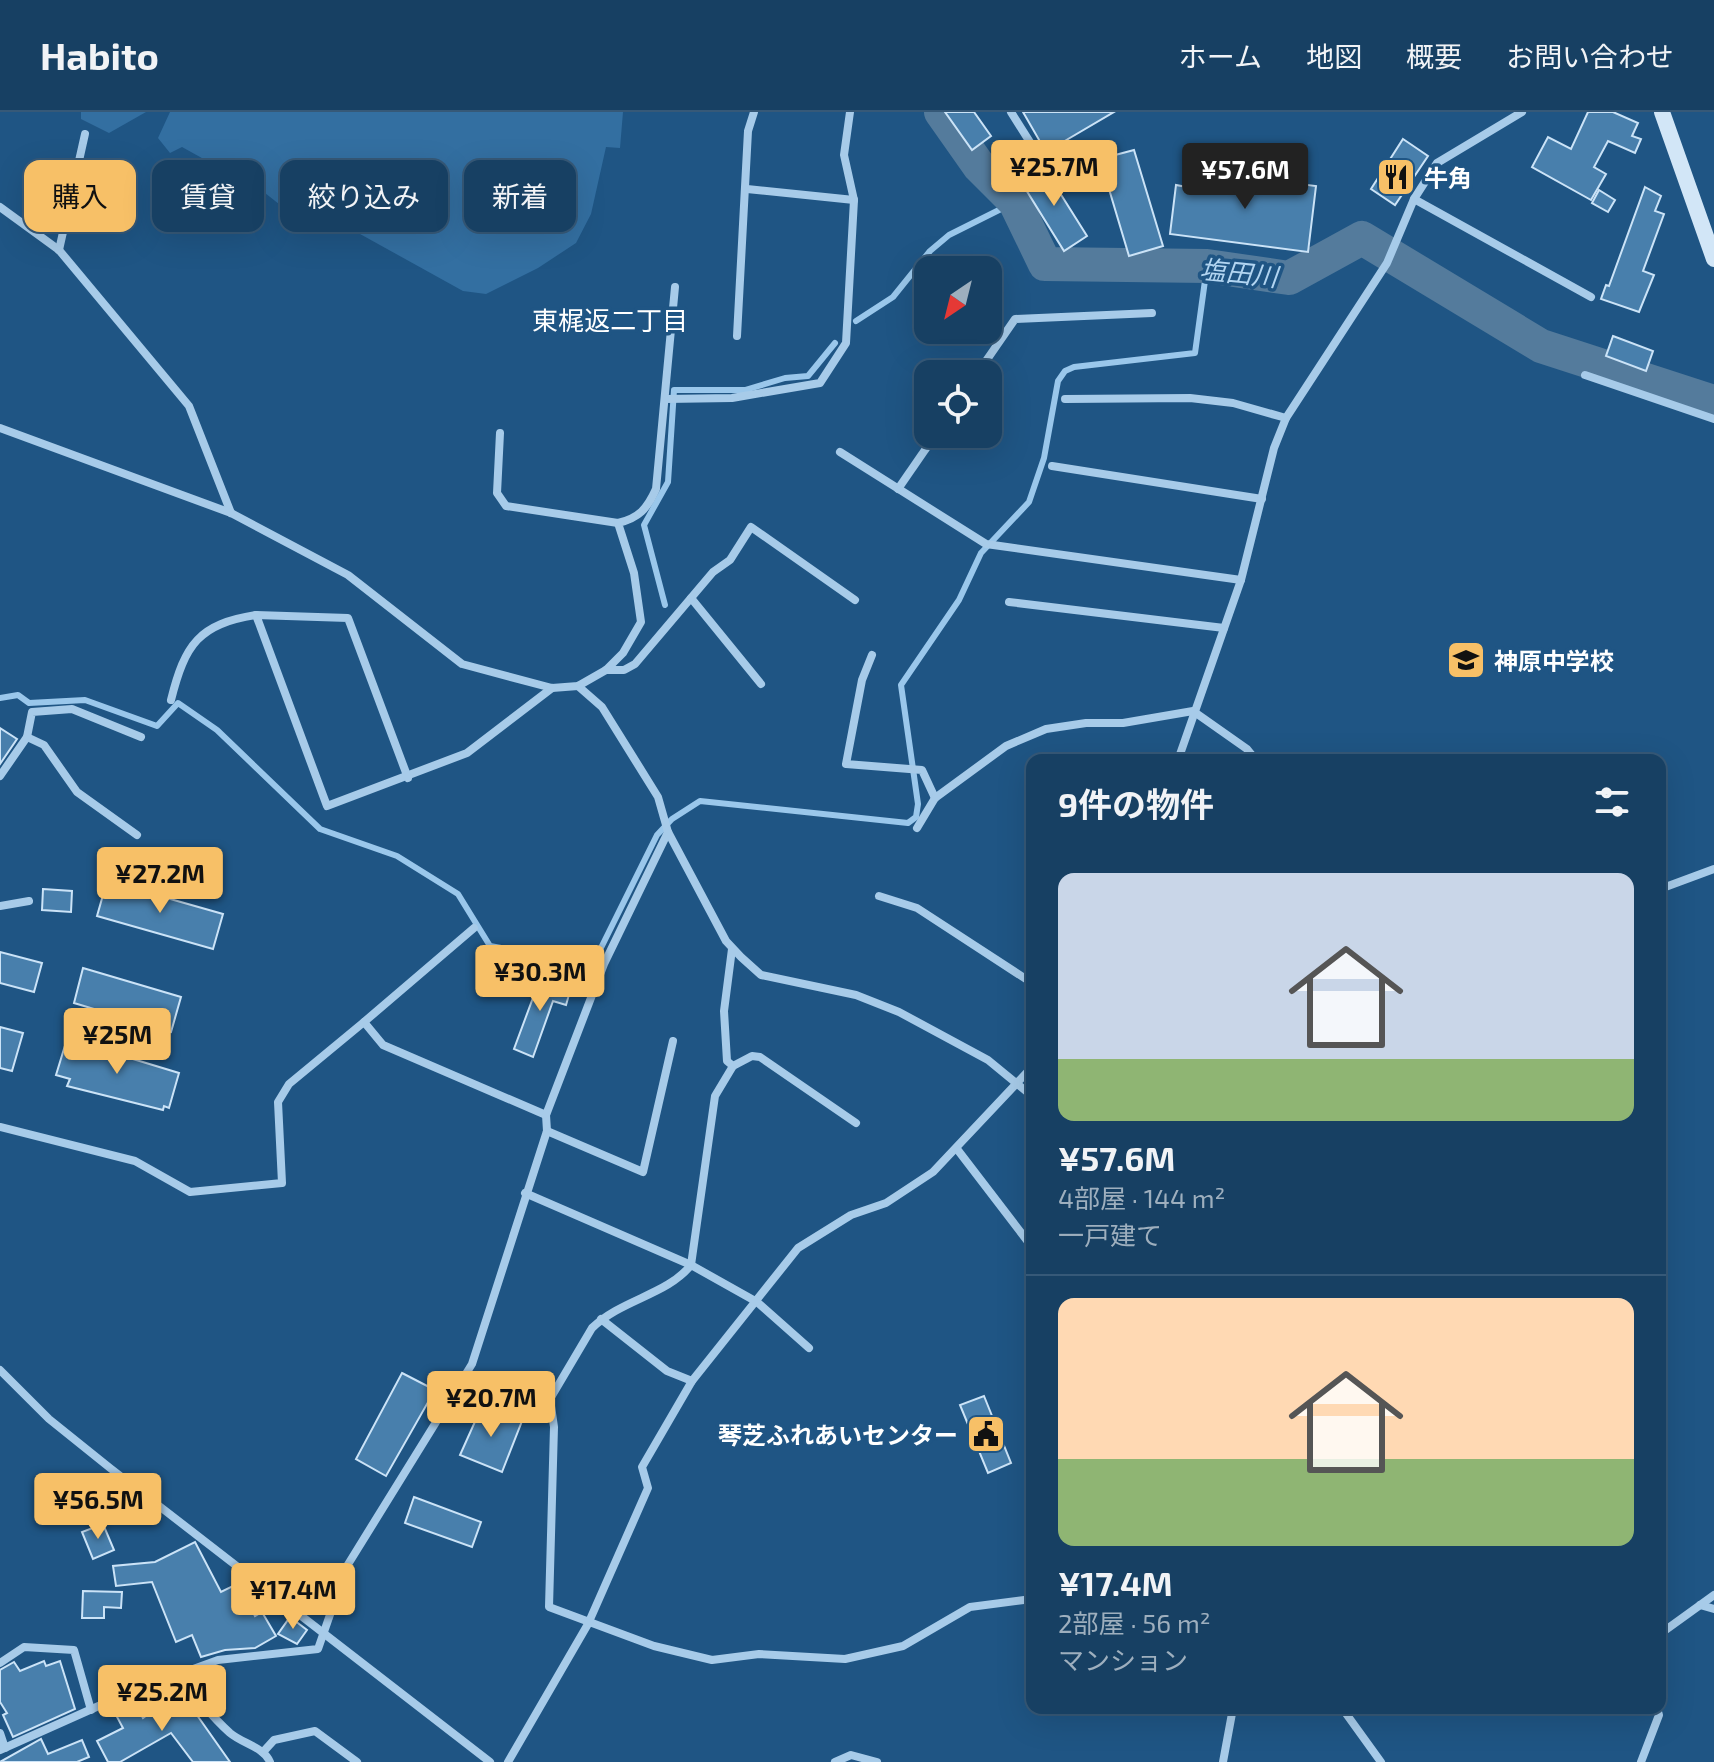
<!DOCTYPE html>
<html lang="ja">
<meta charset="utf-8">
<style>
body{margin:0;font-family:"Exo 2","Noto Sans JP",sans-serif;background:#204769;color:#f1f3f6;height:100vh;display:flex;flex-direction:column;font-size:30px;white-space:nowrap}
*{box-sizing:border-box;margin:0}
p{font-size:26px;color:#9eafbe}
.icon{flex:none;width:44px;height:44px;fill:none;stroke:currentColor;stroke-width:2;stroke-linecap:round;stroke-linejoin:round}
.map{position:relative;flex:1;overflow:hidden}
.panel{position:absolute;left:1026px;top:642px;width:640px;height:960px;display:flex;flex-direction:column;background:#174063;border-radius:16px;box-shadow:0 8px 32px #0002,0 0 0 2px #365978}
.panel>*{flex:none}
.top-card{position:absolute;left:24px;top:48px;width:760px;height:72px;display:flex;gap:16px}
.needle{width:52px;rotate:215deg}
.controls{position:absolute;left:914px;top:144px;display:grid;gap:16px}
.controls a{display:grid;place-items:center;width:88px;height:88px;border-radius:16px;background:#174063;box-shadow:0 8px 32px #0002,0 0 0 2px #365978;font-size:40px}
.price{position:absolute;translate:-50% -68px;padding:0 18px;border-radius:8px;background:#f7c067;color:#111;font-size:26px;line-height:52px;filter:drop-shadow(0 2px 4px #0008)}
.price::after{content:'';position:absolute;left:50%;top:48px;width:24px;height:18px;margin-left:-12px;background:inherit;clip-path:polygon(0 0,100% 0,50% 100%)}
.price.active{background:#222;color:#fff}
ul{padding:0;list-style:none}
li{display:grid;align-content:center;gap:16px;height:424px;padding:0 32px}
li+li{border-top:2px solid #365978}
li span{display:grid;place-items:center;height:248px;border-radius:16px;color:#555}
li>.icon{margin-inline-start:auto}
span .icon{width:144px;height:144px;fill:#fffc;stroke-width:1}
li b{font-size:34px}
h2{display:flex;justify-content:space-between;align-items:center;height:96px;padding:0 32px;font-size:34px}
.pill{padding:0 28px;border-radius:16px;background:#174063;box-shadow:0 8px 32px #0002,0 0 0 2px #365978;font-size:28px;line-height:72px}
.pill.active{background:#f7c067;color:#111}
header{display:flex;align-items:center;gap:48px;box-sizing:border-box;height:112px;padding:0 40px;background:#174063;border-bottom:2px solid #365978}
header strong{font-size:38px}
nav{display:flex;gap:44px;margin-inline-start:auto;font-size:28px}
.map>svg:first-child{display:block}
.green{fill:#336fa1}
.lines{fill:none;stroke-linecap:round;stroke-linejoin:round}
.stream{stroke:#9ac7eb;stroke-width:6}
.river{stroke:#547b9c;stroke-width:34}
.building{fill:#487fac;stroke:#cbe3f7;stroke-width:2}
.street{stroke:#a7cbe9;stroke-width:8}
.secondary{stroke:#d2e6f7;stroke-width:16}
.labels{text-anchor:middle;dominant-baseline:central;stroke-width:7;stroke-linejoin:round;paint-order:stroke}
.poi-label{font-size:24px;font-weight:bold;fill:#fff;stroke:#1f5584;text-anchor:start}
.water-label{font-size:26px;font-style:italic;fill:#b2d5f1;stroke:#1f5584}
.neighbourhood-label{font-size:26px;fill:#fff;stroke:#1f5584}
</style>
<header>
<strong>Habito</strong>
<nav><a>ホーム</a><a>地図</a><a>概要</a><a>お問い合わせ</a></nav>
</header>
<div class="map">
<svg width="1714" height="1650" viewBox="0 0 1714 1650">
<rect width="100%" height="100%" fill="#1f5584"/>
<g class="green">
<path d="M81,0H146L109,21L81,7Z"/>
<path d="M170,0H623L620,36L606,35L591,102L576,131L538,156L486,182L463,179L351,117L284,96L265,81L182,35L170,41L158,26Z"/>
</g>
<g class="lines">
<g class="stream">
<path d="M856,209L893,185L930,139L949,123L1015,90"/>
<path d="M665,493L644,413L668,370L674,278H745L785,266L808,264L835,231"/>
<path d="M0,586L18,583L29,591L85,588L157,614L178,591L217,618L320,717L397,744L458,782L490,834L593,852L657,723L672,707L700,689L908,711L916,705L918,692L901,573L959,488L981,441L1029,390L1044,346L1058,269L1065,259L1074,255L1195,241L1207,154"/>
</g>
<path class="river" d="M941,0L979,54L1015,90L1045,152L1207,154L1289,166L1362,126L1541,234L1714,290"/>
</g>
<g class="building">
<path d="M945,0H974L991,24L972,38Z"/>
<path d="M1023,0H1114L1046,40Z"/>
<path d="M1588,0H1613L1638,11L1632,24L1641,27L1635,41L1608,29L1594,55L1606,62L1591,88L1532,55L1548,25L1571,37Z"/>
<path d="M1403,27L1428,44L1395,93L1371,77Z"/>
<path d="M1134,38L1163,134L1129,144L1100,47Z"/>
<path d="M1043,54L1087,124L1064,139L1020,68Z"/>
<path d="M1194,59L1316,74L1308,140L1170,122L1176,73L1192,76Z"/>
<path d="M1645,75L1661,84L1655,99L1664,102L1643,159L1654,163L1639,200L1601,187L1606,173L1609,174Z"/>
<path d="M1599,78L1615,88L1608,100L1592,91Z"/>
<path d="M1613,224L1653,239L1646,259L1606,244Z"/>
<path d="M0,616L17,627L0,652Z"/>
<path d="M107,769L223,802L213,837L97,804Z"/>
<path d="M43,777L72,779L71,800L42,798Z"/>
<path d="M0,840L42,851L34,880L0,871Z"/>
<path d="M83,856L181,885L171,920L74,891Z"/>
<path d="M534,864L571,876L566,893L553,889L533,945L514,937L534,883L528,881Z"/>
<path d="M0,915L23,921L12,959L0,956Z"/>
<path d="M67,927L179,961L169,996L164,994L163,998L67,974L70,967L56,963Z"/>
<path d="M402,1261L435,1278L386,1364L356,1347Z"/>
<path d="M984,1284L1011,1351L988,1361L960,1293Z"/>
<path d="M482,1294L522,1309L502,1360L460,1343Z"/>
<path d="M48,1372L112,1374L111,1388L93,1387L97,1398L47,1396Z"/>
<path d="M414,1385L481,1410L472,1435L405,1411Z"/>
<path d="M103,1412L114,1438L93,1447L82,1420Z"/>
<path d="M195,1430L221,1480L239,1471L255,1504L262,1500L276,1524L255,1536L225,1538L201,1545L192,1523L176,1530L152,1470L116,1474L113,1454L155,1450Z"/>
<path d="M83,1479L122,1480L121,1496L104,1495V1506H82Z"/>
<path d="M290,1505L307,1518L297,1532L278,1522Z"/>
<path d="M44,1549L46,1554L60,1549L75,1597L13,1625L3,1603L7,1601L0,1590V1558L14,1550L20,1559Z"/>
<path d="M180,1579L230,1650H193L171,1621L120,1650H108L97,1629L123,1616L116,1603L136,1593L143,1606Z"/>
<path d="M41,1627L48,1642L82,1628L89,1645L77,1650H0Z"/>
</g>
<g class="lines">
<g class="street">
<path d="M1011,0L1033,35"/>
<path d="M747,77L854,88"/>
<path d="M1414,87L1591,185"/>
<path d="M0,95L59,138L189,294L231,401"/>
<path d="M59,138L85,22"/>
<path d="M737,224L748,19L754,0"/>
<path d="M977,262L1015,207L1152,201"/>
<path d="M1585,263L1714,307"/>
<path d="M666,287L732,286L820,271L846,231L854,88L844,43L850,0"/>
<path d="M1065,287L1190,286L1233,291L1286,306"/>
<path d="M0,316L231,401L348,463L462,552L552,576L578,574L606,558L623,541L641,510L634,461L618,411C639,406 647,397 656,377L675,175"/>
<path d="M500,321L497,381L506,394L618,411"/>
<path d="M840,340L986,432L1241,468"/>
<path d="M1052,354L1262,387"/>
<path d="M898,377L936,322"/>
<path d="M691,486L761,572"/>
<path d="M1009,490L1224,516"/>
<path d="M872,543L862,568L846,652L922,658L935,686"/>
<path d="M606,558H624L635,552L713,460L730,448L751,415L855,488"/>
<path d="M578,574L602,595L658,685L668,720L726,829L741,845L761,863L856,883L899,900L988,948L1032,984"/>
<path d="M171,588C185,532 199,512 256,503"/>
<path d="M27,625L44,633L77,680L137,723"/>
<path d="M1178,648L1241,468L1274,336L1286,306L1387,151L1414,87L1437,51L1522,0"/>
<path d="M0,664L27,625L32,600L72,597L141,625"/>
<path d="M408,666L348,506L256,503L327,694L467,641L552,576"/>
<path d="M917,716L935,686L1006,634L1046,617L1086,611H1123L1193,599L1247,637L1256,648"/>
<path d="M1660,777L1714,757"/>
<path d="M879,784L917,796L1032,871"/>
<path d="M0,794L29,789"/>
<path d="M732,837L724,899L727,949L733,954L715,984L691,1153C667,1183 622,1187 592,1216L550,1287L554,1315L549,1495L654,1534L712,1548L759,1542L845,1547L903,1534L970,1495L1032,1487"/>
<path d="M364,910L474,816"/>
<path d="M733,954L752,944L760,945L856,1011"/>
<path d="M0,1015L135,1049L190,1080L282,1071L278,990L289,972L364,910L383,933L546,1003"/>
<path d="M547,1019L643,1060L673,929"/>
<path d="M957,1037L1032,1135"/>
<path d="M525,1081L691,1153L757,1190L809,1236"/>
<path d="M601,1207L667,1259L692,1269"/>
<path d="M0,1258L49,1307L110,1356L490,1650"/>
<path d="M1700,1493L1714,1497"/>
<path d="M1660,1522L1714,1483"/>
<path d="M0,1551L24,1535L74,1538L91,1598"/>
<path d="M178,1561C194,1582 210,1603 230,1621C243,1632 264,1635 270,1650"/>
<path d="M1342,1596L1381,1650"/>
<path d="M0,1621L5,1636"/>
<path d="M0,1638L130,1580L218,1548L318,1537L347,1454L472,1252L547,1019L546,1003L604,852L668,720"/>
<path d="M264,1639L274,1628L315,1619L357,1650"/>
<path d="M508,1650L588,1512L648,1376L642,1355L692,1269L798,1136L851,1103L886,1091L933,1060L1032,955"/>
<path d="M835,1650L851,1643L877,1650"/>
<path d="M1223,1650L1233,1596"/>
<path d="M1641,1650L1659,1603L1657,1596"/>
</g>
<path class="secondary" d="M1662,0L1714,147"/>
</g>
<defs>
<symbol id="restaurant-square" viewBox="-11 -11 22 22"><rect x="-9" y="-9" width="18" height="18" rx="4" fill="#f7c067" stroke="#1f5584"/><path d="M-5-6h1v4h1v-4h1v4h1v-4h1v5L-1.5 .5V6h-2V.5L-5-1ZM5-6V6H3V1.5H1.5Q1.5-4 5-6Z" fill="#111"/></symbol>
<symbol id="school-square" viewBox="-11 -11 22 22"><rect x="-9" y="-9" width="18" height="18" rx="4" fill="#f7c067" stroke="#1f5584"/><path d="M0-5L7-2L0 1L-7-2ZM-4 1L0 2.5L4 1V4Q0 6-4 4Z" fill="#111"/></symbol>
<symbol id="civic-square" viewBox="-11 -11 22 22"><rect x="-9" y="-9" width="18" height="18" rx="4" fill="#f7c067" stroke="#1f5584"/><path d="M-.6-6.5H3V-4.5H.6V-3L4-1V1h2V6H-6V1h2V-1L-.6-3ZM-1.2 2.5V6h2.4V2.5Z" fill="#111"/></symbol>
</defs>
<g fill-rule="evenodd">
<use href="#restaurant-square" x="1374" y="43" width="44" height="44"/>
<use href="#school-square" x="1444" y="526" width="44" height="44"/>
<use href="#civic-square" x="964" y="1300" width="44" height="44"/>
</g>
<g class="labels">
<g class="poi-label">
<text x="1424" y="65">牛角</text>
<text x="1494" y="548">神原中学校</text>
<text x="958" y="1322" text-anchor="end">琴芝ふれあいセンター</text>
</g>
<g class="water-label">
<text transform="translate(1239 160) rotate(6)">塩田川</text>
</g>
<g class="neighbourhood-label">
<text x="610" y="207">東梶返二丁目</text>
</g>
</g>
</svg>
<div class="controls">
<a><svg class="needle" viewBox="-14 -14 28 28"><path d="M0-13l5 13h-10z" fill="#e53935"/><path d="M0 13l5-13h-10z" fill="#9eafbe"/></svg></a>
<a><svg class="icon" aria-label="locate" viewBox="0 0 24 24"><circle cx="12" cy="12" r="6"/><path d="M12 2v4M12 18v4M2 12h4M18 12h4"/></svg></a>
</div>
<b class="price" style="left:1054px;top:96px">¥25.7M</b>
<b class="price active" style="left:1245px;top:99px">¥57.6M</b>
<b class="price" style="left:160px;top:803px">¥27.2M</b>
<b class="price" style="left:540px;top:901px">¥30.3M</b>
<b class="price" style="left:117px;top:964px">¥25M</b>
<b class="price" style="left:491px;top:1327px">¥20.7M</b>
<b class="price" style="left:98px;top:1429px">¥56.5M</b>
<b class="price" style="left:293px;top:1519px">¥17.4M</b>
<b class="price" style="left:162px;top:1621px">¥25.2M</b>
<div class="top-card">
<a class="pill active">購入</a>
<a class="pill">賃貸</a>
<a class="pill">絞り込み</a>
<a class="pill">新着</a>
</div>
<section class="panel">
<h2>9件の物件<svg class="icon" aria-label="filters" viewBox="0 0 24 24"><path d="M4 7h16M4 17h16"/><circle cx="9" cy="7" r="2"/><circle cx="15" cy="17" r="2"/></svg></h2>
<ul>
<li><span style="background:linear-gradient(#c9d6e8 75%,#8fb573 0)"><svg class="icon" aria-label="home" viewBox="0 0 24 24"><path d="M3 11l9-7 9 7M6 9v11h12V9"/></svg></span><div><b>¥57.6M</b><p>4部屋 · 144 m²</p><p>一戸建て</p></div></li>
<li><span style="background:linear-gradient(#ffd9b3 65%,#8fb573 0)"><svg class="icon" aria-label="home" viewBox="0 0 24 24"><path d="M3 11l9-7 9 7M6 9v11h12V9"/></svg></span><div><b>¥17.4M</b><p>2部屋 · 56 m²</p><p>マンション</p></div></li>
</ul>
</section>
</div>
